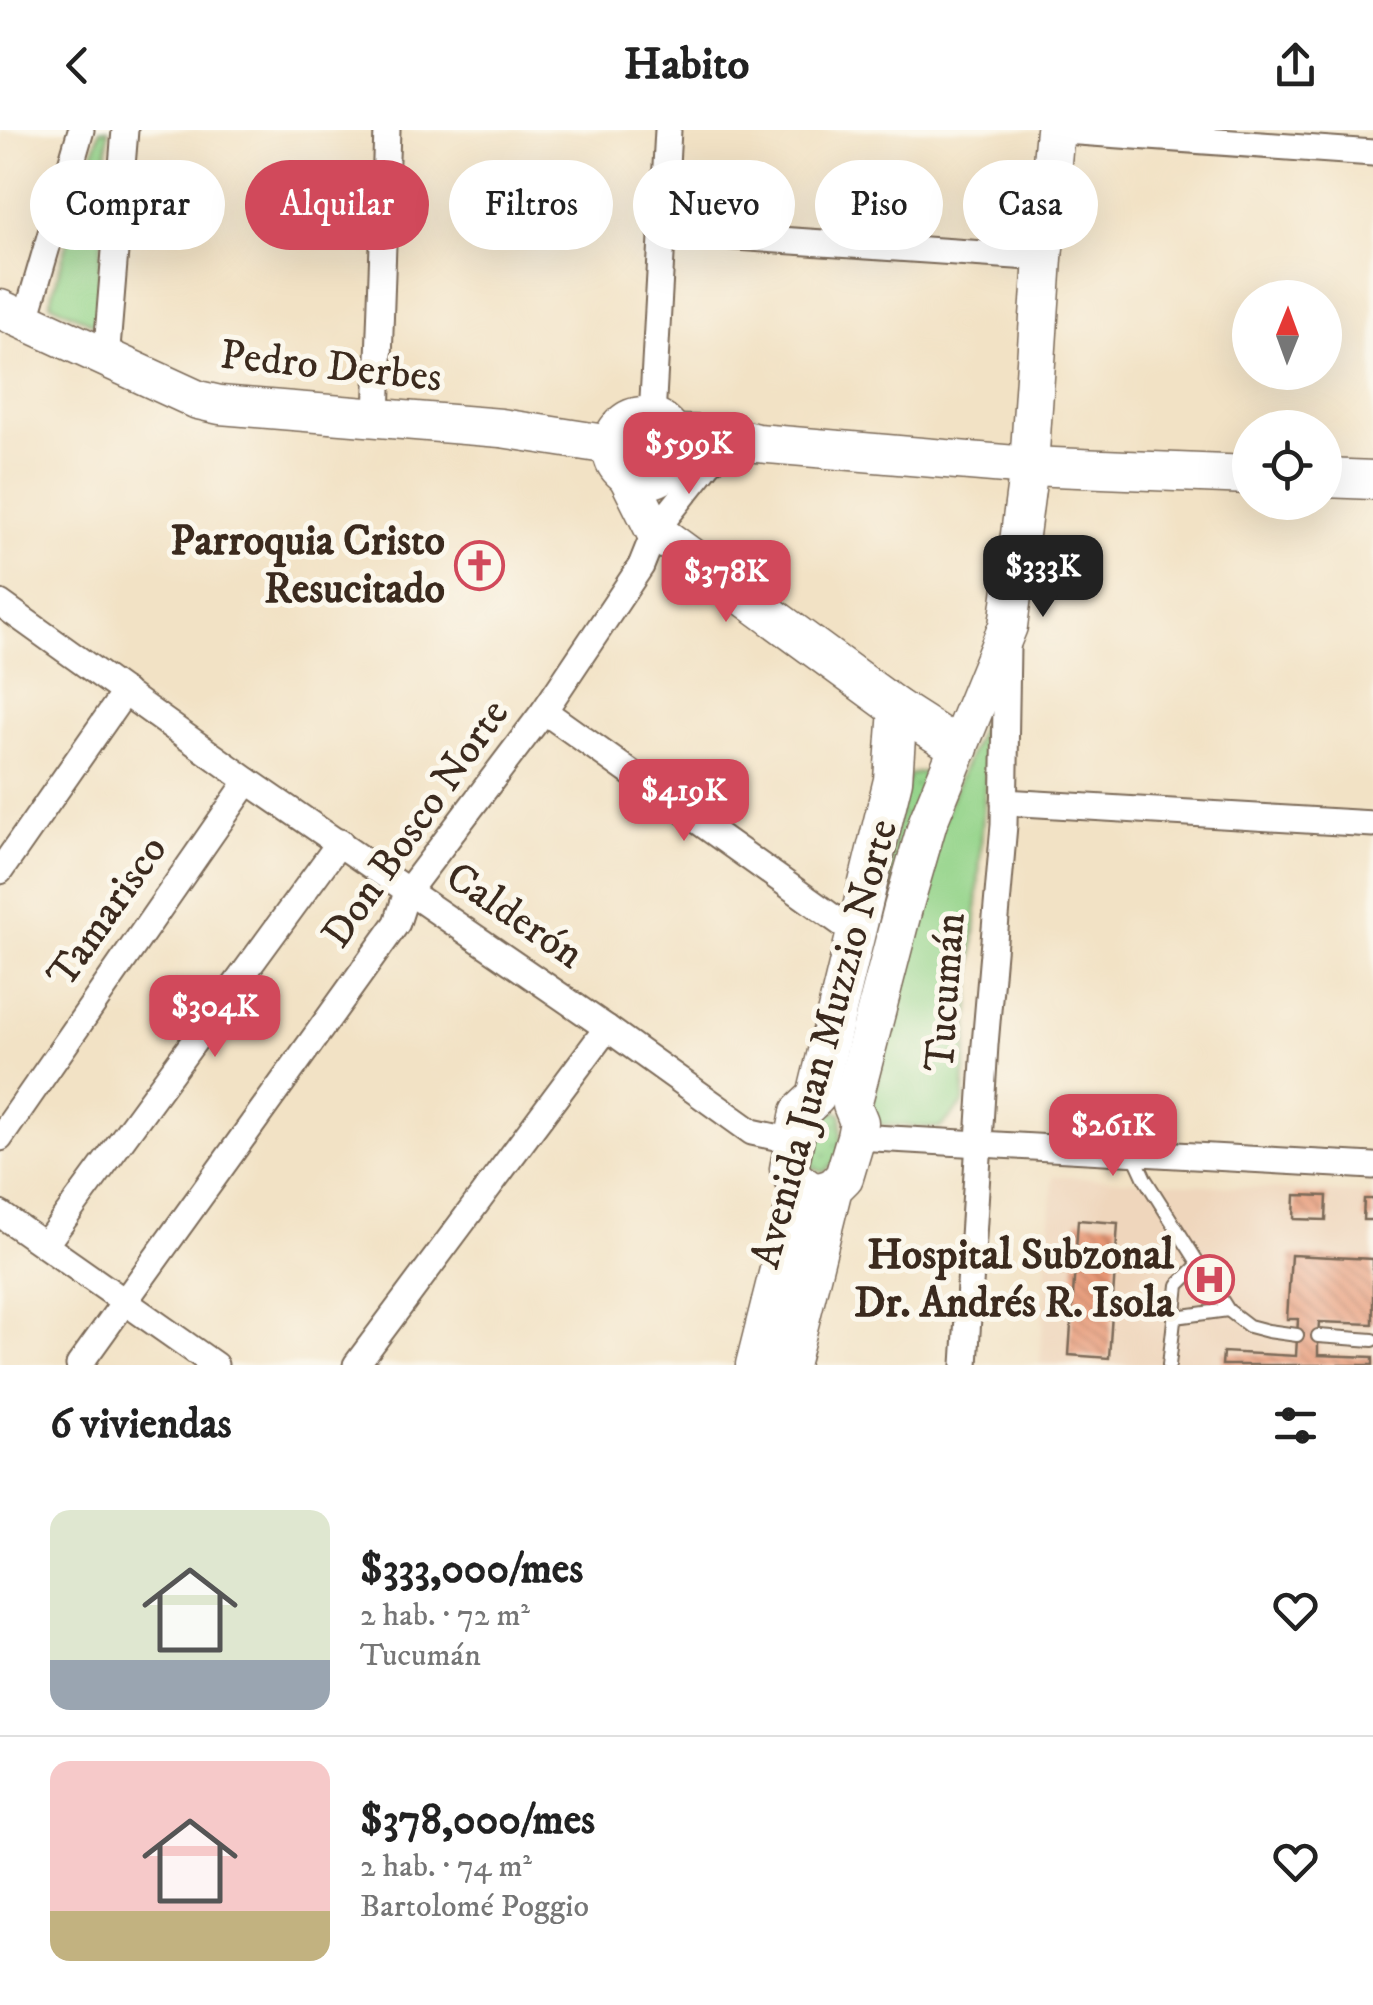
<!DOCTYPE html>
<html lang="es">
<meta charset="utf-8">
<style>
body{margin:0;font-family:"IM FELL DW Pica",serif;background:#f2f2f2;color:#222;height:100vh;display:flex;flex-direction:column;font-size:38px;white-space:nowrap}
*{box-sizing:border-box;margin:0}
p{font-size:32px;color:#767676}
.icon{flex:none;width:55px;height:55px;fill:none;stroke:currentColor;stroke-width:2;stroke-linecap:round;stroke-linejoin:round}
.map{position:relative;height:1235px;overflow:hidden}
.details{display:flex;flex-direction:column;background:#fff;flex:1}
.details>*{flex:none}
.banner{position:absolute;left:30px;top:30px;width:1315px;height:90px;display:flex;gap:20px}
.needle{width:65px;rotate:1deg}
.fabs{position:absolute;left:1232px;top:150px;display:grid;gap:20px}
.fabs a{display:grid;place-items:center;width:110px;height:110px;border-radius:50%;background:#fff;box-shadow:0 10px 40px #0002;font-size:50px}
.price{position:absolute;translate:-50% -85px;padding:0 22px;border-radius:20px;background:#d1495b;color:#fff;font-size:32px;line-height:65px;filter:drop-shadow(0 2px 5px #0008)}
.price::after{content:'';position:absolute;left:50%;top:60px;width:30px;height:22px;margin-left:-15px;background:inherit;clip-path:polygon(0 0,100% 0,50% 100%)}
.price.active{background:#222;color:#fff}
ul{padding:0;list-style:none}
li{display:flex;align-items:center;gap:30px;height:250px;padding:0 50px}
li+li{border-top:2px solid #e0e0e0}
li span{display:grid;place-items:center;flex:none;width:280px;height:200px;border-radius:20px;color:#555}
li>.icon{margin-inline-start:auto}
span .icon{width:120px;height:120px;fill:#fffc;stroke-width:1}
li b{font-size:42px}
h2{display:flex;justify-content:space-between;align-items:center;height:120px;padding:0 50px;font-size:42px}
.pill{padding:0 35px;border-radius:45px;background:#fff;box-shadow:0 10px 40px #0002;font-size:35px;line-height:90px}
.pill.active{background:#d1495b;color:#fff}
header{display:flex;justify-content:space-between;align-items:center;height:130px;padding:0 50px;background:#fff;font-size:45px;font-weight:700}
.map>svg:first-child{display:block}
.built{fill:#efd6bc}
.grass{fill:url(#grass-dots);stroke:#687f54;stroke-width:2.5}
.green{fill:#95d48b;stroke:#687f54;stroke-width:2.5}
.building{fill:url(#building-back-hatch)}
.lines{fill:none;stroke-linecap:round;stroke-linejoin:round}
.lane-casing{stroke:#7b6a58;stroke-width:16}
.street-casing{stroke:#7b6a58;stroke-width:29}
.secondary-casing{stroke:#7b6a58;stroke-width:41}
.lane{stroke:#fff;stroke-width:12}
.street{stroke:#fff;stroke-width:25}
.secondary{stroke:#fff;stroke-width:38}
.labels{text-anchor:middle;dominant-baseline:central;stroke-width:10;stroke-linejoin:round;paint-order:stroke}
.street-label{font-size:42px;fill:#3b2a1e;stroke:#fbf7ec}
.poi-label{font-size:42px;font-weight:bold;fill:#3b2a1e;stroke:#fbf7ec;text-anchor:end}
</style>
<header><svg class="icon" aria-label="back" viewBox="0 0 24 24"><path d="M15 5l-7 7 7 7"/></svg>Habito<svg class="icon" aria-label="share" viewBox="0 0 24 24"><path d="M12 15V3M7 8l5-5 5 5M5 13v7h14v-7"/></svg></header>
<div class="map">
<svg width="1373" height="1235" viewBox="0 0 1373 1235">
<defs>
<pattern id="grass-dots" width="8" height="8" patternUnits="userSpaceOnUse" patternTransform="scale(2.5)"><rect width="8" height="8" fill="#95d48b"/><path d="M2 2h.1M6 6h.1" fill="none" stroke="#81b678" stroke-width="1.8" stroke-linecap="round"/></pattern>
<pattern id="building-back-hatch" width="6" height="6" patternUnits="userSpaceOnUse" patternTransform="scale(2.5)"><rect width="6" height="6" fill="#e79774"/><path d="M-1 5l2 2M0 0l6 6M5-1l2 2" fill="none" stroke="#bc7b5f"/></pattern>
</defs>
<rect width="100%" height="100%" fill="#fbf7ec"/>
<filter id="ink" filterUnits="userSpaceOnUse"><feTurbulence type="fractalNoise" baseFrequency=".01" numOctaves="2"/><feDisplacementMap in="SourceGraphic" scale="20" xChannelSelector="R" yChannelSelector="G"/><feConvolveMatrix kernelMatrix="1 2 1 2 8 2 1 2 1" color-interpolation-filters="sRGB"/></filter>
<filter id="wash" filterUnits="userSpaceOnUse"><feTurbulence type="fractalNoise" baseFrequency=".0048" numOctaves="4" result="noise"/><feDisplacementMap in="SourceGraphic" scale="40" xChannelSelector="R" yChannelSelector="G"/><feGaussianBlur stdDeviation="2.25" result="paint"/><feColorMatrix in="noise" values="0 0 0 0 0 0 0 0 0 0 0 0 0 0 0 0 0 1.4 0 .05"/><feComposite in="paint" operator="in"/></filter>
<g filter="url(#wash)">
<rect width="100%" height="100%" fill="#f2e2c5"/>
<path class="built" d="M1053,1046L1373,1065V1235H1040Z"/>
<g class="grass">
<path d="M923,642L929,645L843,958L832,956L909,645Z"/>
<path d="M825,978L842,984L840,1028L824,1042L807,1037L808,994Z"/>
</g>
<g class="green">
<path d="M100,0H108L97,196L50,173Z"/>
<path d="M982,595L989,600L963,974L940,998L874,994L868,990L937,702Z"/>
</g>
<g id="blocks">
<g class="building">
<path d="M1295,1065L1327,1066L1326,1090L1294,1089Z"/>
<path d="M1364,1069H1373V1090H1363Z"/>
<path d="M1078,1090L1118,1093L1109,1228L1069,1225Z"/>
<path d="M1291,1125L1373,1129V1194L1319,1192L1318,1206V1225L1373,1227V1235H1222L1223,1222L1296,1226L1298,1189H1287Z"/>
</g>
</g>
</g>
<g filter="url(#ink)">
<use href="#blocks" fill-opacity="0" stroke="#7b6a58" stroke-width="2.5"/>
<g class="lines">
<defs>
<g id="lane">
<path d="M1133,1023L1145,1049L1228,1180L1249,1196L1268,1201L1297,1205"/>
<path d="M1175,1187L1228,1180"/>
<path d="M1318,1206L1373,1210"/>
<path d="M1169,1235L1178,1155L1199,1134"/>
</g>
<g id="street">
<path d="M1050,0L1373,23"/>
<path d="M661,102L1043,128"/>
<path d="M25,192L81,0"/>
<path d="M106,230L125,0"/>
<path d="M377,287L387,0"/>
<path d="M652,287L668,0"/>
<path d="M0,473L248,651L607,898L752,1002L794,1011"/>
<path d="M544,581L855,803"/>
<path d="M1004,672L1373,694"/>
<path d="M0,741L125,562"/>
<path d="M856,1007L1373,1036"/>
<path d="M0,1008L248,651"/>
<path d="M0,1084L215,1235"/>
<path d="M45,1115L340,712"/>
<path d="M79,1235L397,793L407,762L544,581L641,436L655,401L709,333L724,321L752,315"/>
<path d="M356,1235L607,898"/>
<path d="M965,1235L985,915L1004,695L1007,516"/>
</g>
<g id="secondary">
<path d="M0,179L198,270L220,275L501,298L611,315"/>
<circle cx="644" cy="318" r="32"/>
<path d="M674,304L722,305L757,313L1029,336L1250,345"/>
<path d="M628,347L655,401L898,579L959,618"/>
<path d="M1325,348L1373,350"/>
<path d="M833,1058L819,1062L809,1060L793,1048L789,1039L800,982L816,967L893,650L898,579"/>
<path d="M755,1235L800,1056"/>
<path d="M789,1235L833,1058L844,1047L856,1007L859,992L852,975L903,778L928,692L1008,496L1029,336L1043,128L1055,0"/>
</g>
</defs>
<use href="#lane" class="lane-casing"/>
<use href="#street" class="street-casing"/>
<use href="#secondary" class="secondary-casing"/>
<use href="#lane" class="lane"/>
<use href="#street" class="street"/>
<use href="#secondary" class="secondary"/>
</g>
</g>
<defs>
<symbol id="church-ring" viewBox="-11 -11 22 22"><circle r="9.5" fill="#fbf7ec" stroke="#d1495b" stroke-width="1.5"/><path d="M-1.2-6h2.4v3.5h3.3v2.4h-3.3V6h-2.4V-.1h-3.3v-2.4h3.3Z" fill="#d1495b"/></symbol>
<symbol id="hospital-ring" viewBox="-11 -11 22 22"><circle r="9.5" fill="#fbf7ec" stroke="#d1495b" stroke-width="1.5"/><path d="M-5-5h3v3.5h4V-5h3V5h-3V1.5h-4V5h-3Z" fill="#d1495b"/></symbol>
</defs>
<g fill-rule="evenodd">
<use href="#church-ring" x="452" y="408" width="55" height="55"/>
<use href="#hospital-ring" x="1182" y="1122" width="55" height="55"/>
</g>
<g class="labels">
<g class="street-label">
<text transform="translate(331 237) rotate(6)">Pedro Derbes</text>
<text transform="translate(416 694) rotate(-55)">Don Bosco Norte</text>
<text transform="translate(108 782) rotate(-55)">Tamarisco</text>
<text transform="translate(514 786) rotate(34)">Calderón</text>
<text transform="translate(946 862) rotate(-86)">Tucumán</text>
<text transform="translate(825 914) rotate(-75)">Avenida Juan Muzzio Norte</text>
</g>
<g class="poi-label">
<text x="445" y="412">Parroquia Cristo<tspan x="445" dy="48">Resucitado</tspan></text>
<text x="1174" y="1126">Hospital Subzonal<tspan x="1174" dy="48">Dr. Andrés R. Isola</tspan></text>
</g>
</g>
</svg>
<div class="fabs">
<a><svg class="needle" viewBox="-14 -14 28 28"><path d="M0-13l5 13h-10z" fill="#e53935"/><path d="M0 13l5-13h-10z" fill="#767676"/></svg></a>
<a><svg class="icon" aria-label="locate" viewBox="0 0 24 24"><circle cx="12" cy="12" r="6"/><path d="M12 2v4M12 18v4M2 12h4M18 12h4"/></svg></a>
</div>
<b class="price" style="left:689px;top:367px">$599K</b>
<b class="price active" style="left:1043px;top:490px">$333K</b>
<b class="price" style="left:726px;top:495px">$378K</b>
<b class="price" style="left:684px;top:714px">$419K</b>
<b class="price" style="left:215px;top:930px">$304K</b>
<b class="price" style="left:1113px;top:1049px">$261K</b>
<div class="banner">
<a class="pill">Comprar</a>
<a class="pill active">Alquilar</a>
<a class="pill">Filtros</a>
<a class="pill">Nuevo</a>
<a class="pill">Piso</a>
<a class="pill">Casa</a>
</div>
</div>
<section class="details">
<h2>6 viviendas<svg class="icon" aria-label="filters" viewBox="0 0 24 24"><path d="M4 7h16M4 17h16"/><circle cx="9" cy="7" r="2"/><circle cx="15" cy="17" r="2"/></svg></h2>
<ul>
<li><span style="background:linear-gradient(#dfe7d0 75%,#9aa5b1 0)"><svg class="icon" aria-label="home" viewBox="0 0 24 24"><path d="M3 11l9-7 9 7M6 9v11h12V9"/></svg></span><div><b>$333,000/mes</b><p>2 hab. · 72 m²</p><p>Tucumán</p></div><svg class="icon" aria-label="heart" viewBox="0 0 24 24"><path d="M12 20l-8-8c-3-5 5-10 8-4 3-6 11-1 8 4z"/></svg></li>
<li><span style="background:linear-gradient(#f6c9c9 75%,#c2b280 0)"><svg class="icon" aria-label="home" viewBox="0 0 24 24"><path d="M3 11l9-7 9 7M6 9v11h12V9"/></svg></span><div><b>$378,000/mes</b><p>2 hab. · 74 m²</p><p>Bartolomé Poggio</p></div><svg class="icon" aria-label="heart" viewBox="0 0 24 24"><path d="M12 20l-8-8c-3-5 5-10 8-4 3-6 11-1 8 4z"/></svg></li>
</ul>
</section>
